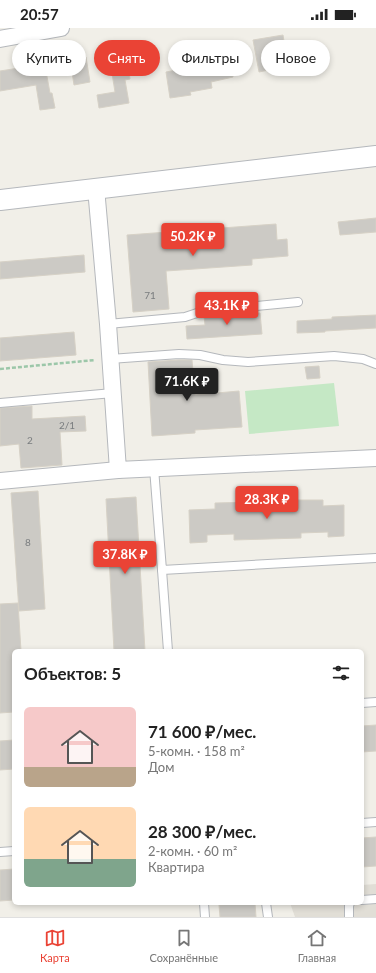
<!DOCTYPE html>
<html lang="ru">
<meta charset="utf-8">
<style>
body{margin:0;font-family:Lato,sans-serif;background:#f2f2f2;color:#222;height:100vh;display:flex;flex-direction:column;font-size:15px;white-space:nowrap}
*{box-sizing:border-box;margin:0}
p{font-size:13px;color:#767676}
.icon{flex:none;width:22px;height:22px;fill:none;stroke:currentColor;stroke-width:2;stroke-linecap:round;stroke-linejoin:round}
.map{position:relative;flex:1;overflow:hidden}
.sheet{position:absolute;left:12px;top:621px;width:352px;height:256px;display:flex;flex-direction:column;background:#fff;border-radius:6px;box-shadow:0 2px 6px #0003}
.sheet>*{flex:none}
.top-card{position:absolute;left:12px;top:12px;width:352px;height:36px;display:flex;gap:8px}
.price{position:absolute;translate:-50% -34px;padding:0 9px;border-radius:4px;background:#ea4335;color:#fff;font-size:13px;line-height:26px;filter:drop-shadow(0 1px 2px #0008)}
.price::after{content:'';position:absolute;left:50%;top:24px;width:12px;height:9px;margin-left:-6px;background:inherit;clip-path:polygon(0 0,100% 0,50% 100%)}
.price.active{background:#222;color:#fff}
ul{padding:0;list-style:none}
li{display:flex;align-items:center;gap:12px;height:100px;padding:0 12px}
li span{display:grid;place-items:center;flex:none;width:112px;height:80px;border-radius:6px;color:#555}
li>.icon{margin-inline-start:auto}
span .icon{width:48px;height:48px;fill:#fffc;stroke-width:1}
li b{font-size:17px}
h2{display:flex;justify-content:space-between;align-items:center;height:48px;padding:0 12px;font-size:17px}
.tag{padding:0 14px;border-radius:18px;background:#fff;box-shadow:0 2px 6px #0003;font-size:14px;line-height:36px}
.tag.active{background:#ea4335;color:#fff}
.status{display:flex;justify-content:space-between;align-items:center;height:28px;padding:0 20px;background:#fff;direction:ltr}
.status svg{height:11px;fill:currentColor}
.menu{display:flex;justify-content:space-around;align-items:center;height:56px;border-top:1px solid #e0e0e0;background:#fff;font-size:11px;color:#767676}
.menu a{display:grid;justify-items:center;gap:2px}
.menu .active{color:#ea4335}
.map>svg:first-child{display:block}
.education{fill:#e1ded6}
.green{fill:#c5e8c5}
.building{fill:#cccac5;stroke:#d6d1c6}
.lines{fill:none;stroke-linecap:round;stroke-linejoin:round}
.service-casing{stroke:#b5b8bc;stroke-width:10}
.minor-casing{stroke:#b5b8bc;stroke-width:18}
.tertiary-casing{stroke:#b5b8bc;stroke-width:22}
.path{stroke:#9cc7a9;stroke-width:2.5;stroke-dasharray:4 2;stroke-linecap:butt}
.service{stroke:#fff;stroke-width:8}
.minor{stroke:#fff;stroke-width:16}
.tertiary{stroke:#fff;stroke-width:20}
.labels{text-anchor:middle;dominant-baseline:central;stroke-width:3;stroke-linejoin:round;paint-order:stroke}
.number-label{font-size:10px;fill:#7a7d7f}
</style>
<div class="status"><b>20:57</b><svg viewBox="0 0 49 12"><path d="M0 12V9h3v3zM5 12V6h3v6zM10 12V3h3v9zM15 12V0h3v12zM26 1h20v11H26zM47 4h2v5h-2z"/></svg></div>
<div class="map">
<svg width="376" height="889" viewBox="0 0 376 889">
<rect width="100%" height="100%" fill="#f1efe8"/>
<path class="education" d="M376,856V889H295L290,875H362V857Z"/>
<path class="green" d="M334,355L339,398L249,406L245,363Z"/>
<g class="building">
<path d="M283,7L288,38L259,44L253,12Z"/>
<path d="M227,20L233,49L211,54L212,60L190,64L191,67L170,70L166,44L214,35L211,23Z"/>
<path d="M126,24L130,51L125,52L129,75L99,80L97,67L115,64L109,27Z"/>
<path d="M86,29L90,54L74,57L70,31Z"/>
<path d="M44,32L50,65H52L55,80L40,82L36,57L0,63V43L25,39L24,35Z"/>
<path d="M376,190V204L340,207L338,194Z"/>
<path d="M276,196L277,212L287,211L288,228L252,231V237L166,243L169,281L133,284L127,207Z"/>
<path d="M84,227L85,244L0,251V234Z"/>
<path d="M260,285L262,306L187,311L186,298L205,297L204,288Z"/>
<path d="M376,287V300L325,303V304L297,305V293L332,291V289Z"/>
<path d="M74,304L76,327L0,333V310Z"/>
<path d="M179,332H192L195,367L239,363L242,399L195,402V405L152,408L148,334Z"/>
<path d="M319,338L320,350L307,351L305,339Z"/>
<path d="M32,378V391L85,388L86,403L60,404L62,437L21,440L19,416L0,418V380Z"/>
<path d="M38,463L45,581L19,583L11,465Z"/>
<path d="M136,469L145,623H114L106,471Z"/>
<path d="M292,472H323V478L344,477V508L328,509V504L301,505V510L234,512V506L207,507V514L190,515L189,482L215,481V475L292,473Z"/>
<path d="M18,575L21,623H14V684L0,685V576Z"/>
<path d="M376,697V723L362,724V698Z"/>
<path d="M14,712V741L0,742V713Z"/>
<path d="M376,809V838L362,839V810Z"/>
<path d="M14,841V872L0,873V842Z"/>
<path d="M242,875H255L256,889H220L219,877Z"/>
</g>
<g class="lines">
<defs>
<g id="service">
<path d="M108,296L185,289L203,283L298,274"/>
<path d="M110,331L179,326L200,327L223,332L248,334L334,328L363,331L376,336"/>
<path d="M0,375L113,365"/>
<path d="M154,440L162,542L376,530"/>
<path d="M162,542L168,623"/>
<path d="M362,675L376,674"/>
<path d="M362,795L376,794"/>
<path d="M0,824L14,823"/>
<path d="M362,872L376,871"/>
<path d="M204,875L205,889"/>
<path d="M266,875L268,889"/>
<path d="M349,889V878L350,875"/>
</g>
<g id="minor">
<path d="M0,11L61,0"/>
<path d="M96,160L108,296L118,442L376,430"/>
<path d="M0,453L118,442"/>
</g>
<path id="tertiary" d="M0,172L376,128"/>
</defs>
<use href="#service" class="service-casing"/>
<use href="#minor" class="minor-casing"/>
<use href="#tertiary" class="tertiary-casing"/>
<path class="path" d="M0,341L95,332"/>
<use href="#service" class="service"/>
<use href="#minor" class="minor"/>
<use href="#tertiary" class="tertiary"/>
</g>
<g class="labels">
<g class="number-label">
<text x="150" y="267">71</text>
<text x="67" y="397">2/1</text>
<text x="30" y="412">2</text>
<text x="28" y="514">8</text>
</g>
</g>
</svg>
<b class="price" style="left:193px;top:229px">50.2K ₽</b>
<b class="price" style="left:227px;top:298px">43.1K ₽</b>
<b class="price active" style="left:187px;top:374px">71.6K ₽</b>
<b class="price" style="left:267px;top:492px">28.3K ₽</b>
<b class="price" style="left:125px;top:547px">37.8K ₽</b>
<div class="top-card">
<a class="tag">Купить</a>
<a class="tag active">Снять</a>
<a class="tag">Фильтры</a>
<a class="tag">Новое</a>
</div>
<section class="sheet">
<h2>Объектов: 5<svg class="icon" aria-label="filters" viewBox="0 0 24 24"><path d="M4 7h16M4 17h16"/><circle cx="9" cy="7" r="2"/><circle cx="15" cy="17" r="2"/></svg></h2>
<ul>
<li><span style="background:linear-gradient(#f6c9c9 75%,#b9a48a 0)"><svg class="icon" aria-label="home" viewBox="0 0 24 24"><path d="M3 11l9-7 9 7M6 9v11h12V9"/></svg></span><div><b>71 600 ₽/мес.</b><p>5-комн. · 158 m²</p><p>Дом</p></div></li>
<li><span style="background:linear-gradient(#ffd9b3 65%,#7fa58c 0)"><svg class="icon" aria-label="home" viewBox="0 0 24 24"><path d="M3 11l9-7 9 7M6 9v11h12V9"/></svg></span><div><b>28 300 ₽/мес.</b><p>2-комн. · 60 m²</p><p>Квартира</p></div></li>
</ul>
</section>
</div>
<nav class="menu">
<a class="active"><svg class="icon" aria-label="map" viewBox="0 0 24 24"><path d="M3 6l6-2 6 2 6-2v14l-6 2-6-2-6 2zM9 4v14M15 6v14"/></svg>Карта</a>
<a><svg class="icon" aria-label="saved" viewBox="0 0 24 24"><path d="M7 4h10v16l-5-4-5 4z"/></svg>Сохранённые</a>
<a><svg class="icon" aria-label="home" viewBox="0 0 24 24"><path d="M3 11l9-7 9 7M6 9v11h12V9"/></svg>Главная</a>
</nav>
